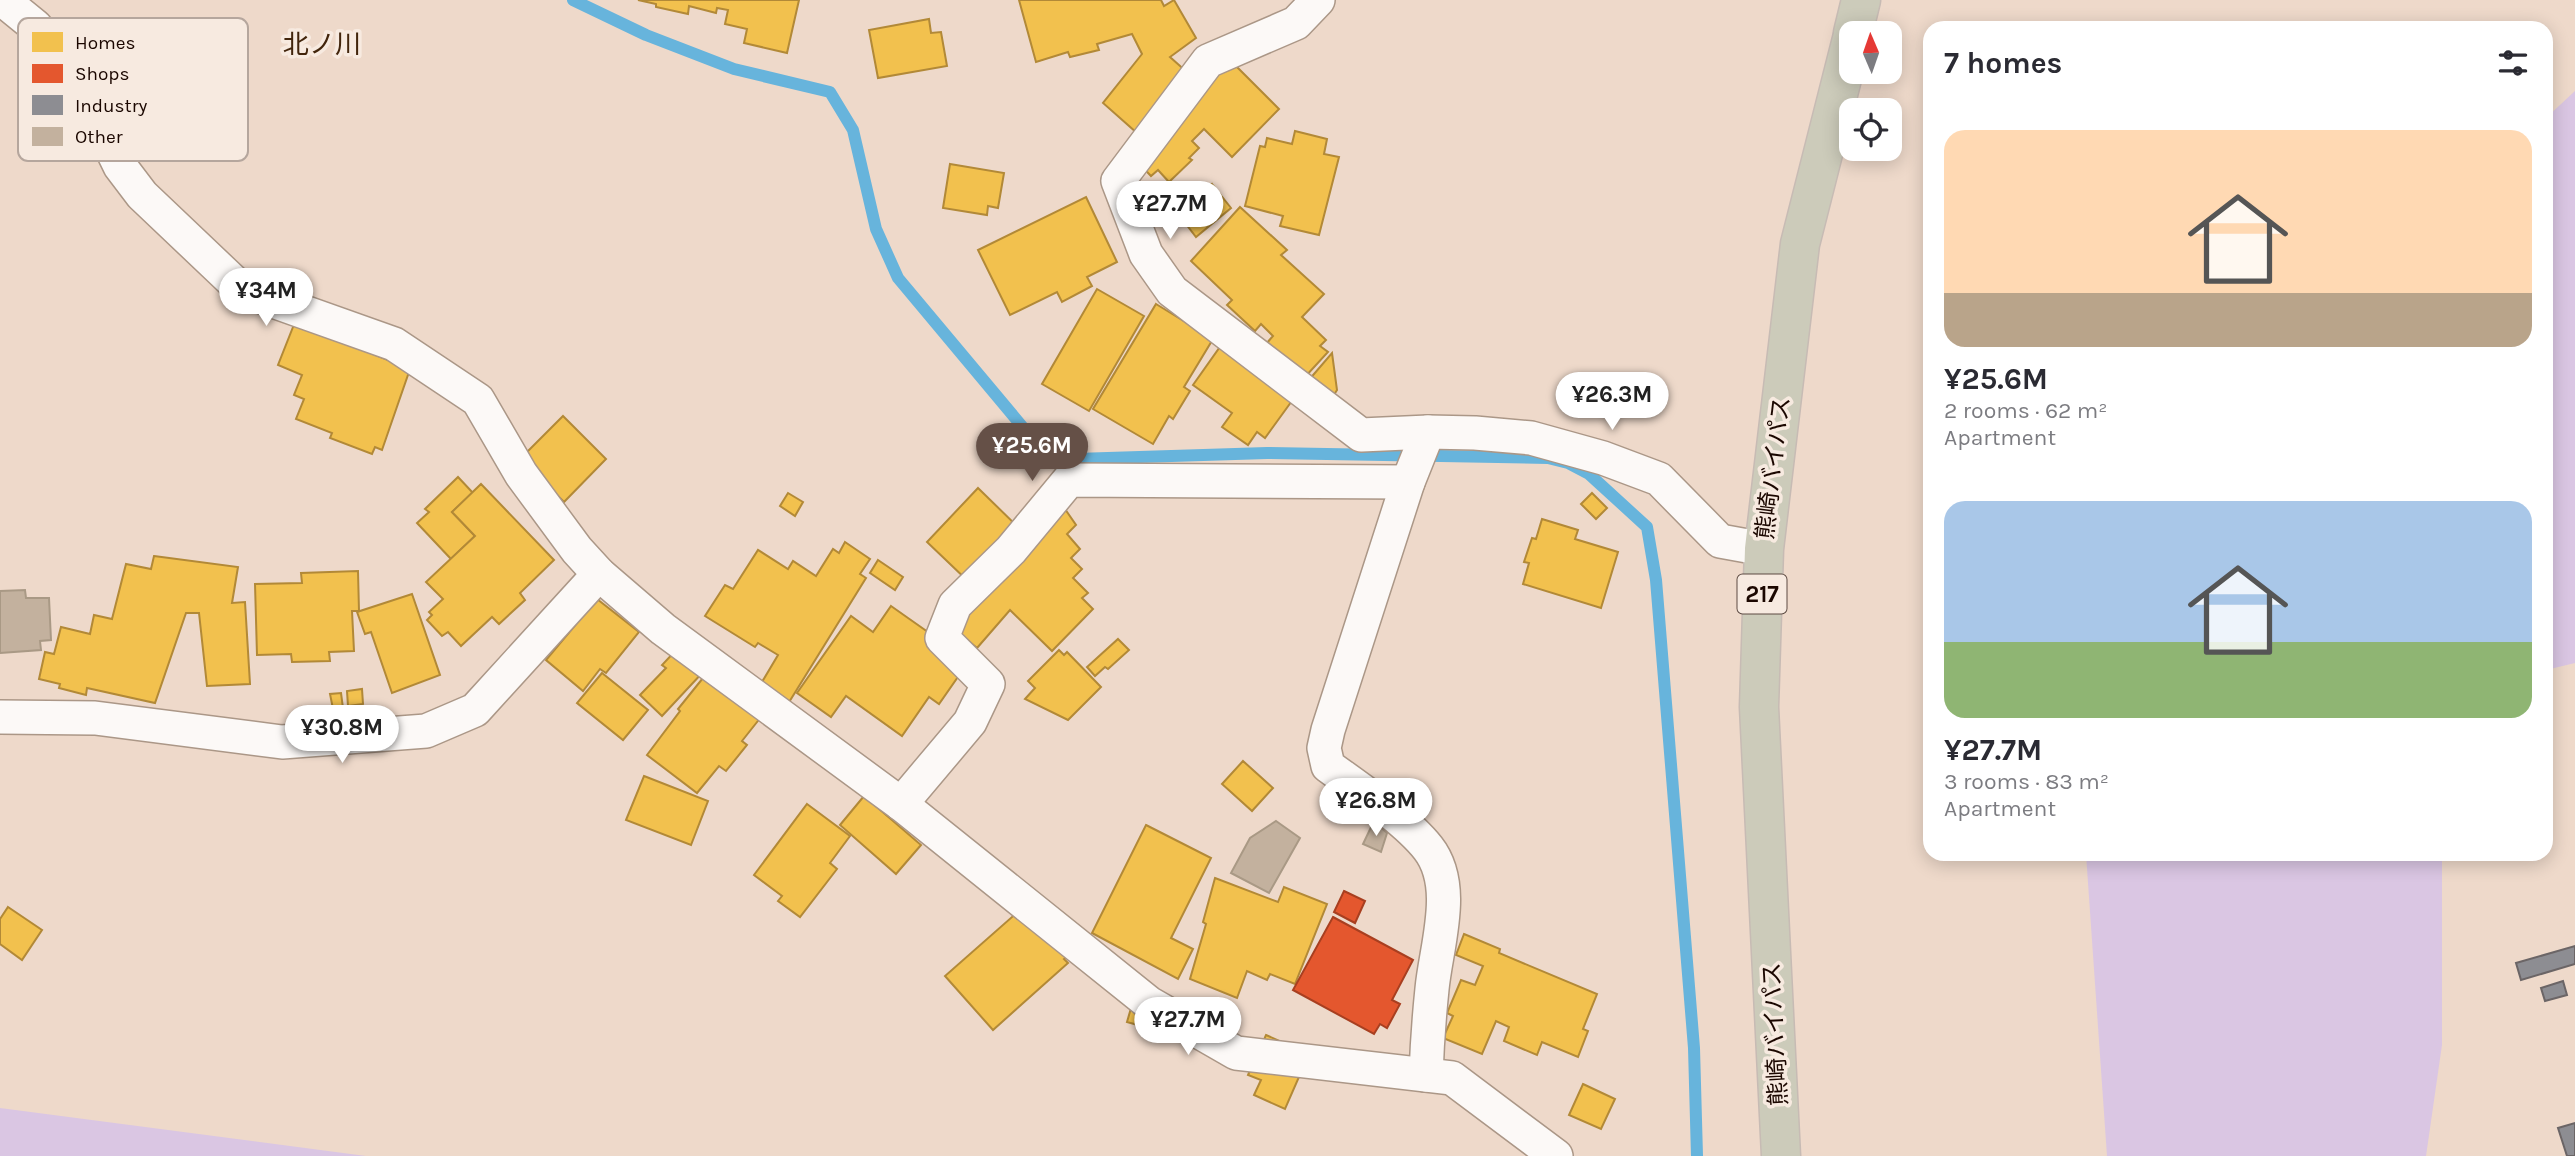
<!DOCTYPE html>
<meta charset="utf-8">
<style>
body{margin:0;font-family:Karla,"Noto Sans JP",sans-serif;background:#f2f2f3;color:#2b2b33;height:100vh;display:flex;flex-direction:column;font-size:26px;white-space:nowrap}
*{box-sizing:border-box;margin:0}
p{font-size:23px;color:#7c7c81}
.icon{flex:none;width:38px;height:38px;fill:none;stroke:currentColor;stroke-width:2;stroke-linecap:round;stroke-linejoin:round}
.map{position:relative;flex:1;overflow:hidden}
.details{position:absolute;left:1923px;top:21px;width:630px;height:840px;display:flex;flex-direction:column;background:#fff;border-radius:21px;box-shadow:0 4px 18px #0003}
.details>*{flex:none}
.needle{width:46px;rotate:358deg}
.buttons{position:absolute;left:1839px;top:21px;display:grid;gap:14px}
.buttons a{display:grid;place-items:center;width:63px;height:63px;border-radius:14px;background:#fff;box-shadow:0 4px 18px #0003;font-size:35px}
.price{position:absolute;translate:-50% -60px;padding:0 16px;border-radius:24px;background:#fff;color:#222;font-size:23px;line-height:46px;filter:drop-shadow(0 2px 4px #0008)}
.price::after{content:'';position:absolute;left:50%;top:42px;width:21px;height:16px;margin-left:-10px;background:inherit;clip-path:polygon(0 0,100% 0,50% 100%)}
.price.active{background:#655047;color:#fff}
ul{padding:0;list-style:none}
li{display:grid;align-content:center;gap:14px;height:371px;padding:0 21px}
li span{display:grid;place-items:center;height:217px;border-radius:21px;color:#555}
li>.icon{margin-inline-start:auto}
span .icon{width:126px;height:126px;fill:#fffc;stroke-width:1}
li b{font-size:30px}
h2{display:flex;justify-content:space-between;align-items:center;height:84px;padding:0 21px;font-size:30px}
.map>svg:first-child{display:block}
.green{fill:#dac6e3}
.homes{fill:#f2c14e;stroke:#b28937;stroke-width:2}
.shops{fill:#e4572e;stroke:#a83f20;stroke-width:2}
.industry{fill:#8d8d92;stroke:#6b6566;stroke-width:2}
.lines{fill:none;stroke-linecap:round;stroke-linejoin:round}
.stream{stroke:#67b4dc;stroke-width:12}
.building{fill:#c3b19e;stroke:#a99985;stroke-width:2}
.street-casing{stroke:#ab9787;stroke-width:36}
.highway-casing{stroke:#c7bbb4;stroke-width:41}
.street{stroke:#fcf9f7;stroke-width:33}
.highway{stroke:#cccbba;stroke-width:38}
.labels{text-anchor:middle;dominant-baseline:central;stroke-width:7;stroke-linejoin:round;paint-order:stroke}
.shield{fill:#f7eae0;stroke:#5d4b43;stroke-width:2}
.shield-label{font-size:23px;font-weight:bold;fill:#1b0700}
.street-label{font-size:24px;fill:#1b0700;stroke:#f7eae0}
.neighbourhood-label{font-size:26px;fill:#42250c;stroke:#f7eae0}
.key{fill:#f7eae0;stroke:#b5a69d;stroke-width:2}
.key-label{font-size:19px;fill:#1b0700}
</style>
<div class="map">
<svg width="2575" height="1156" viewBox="0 0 2575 1156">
<rect width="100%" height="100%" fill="#eed9ca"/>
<g class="green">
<path d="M2575,91V663L2546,670V118Z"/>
<path d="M2086,854H2442V1045L2426,1156H2107Z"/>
<path d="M0,1108L366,1156H0Z"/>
</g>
<g class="homes">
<path d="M638,0H799L787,53L744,43L747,29L725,24L728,10L717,8L716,13L689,6L688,14L656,7V4Z"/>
<path d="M1019,0H1161L1164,6L1174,0L1196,38L1170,57L1188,73L1137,133L1103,103L1142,54L1132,34L1097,44L1099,50L1070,57L1068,52L1036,62Z"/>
<path d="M929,19L931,33L941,32L947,66L878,78L869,30Z"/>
<path d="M1230,60L1279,109L1232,157L1204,129L1192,141L1199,148L1189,158L1192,160L1169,182L1158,170L1151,176L1133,157Z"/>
<path d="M1295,131L1327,139L1324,154L1339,157L1319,235L1280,226L1283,216L1245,206L1260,146L1265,147L1267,138L1292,144Z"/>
<path d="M950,164L1004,173L998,208L988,206L987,215L943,208Z"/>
<path d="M1212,184L1231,208L1196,237L1176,211Z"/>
<path d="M1086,197L1117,262L1087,277L1092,286L1062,302L1057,292L1010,315L978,250Z"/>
<path d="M1240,207L1287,250L1281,255L1324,294L1302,317L1326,340L1320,346L1328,352L1304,378L1266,344L1273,336L1261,324L1255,331L1227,305L1232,300L1191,261Z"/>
<path d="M1097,289L1144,316L1089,411L1042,384Z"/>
<path d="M1156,304L1213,339L1184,387L1190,391L1173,419L1169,416L1153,444L1093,409Z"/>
<path d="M295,322L410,369L382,450L375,447L372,454L330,438L332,433L296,419L304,399L294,395L302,375L278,365Z"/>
<path d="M1222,344L1294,398L1265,438L1257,432L1248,445L1222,427L1232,413L1193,385Z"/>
<path d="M1332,353L1337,390L1330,401L1308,381Z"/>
<path d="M563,416L606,459L564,502L537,475L540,472L524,455Z"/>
<path d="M458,477L473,493L452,512L475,536L451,559L417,523L429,512L425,509Z"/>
<path d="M481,484L554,560L520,593L525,600L499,624L492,617L461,646L448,632L442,636L427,620L432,615L429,612L443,599L426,582L475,536L452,512Z"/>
<path d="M978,488L1021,530L970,583L927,542Z"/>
<path d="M788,493L803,502L795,516L780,506Z"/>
<path d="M1592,493L1607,508L1596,519L1581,504Z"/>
<path d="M1065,509L1076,525L1067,534L1080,549L1071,558L1082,569L1073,578L1088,593L1082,598L1093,609L1052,651L1010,610L977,648L953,628Z"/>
<path d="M1542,519L1578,530L1575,539L1618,552L1601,608L1523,584L1529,563L1524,562L1532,538L1536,539Z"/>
<path d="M845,542L870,559L860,574L866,578L786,707L759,687L778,655L758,643L755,647L705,616L725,585L733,589L758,550L788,569L793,561L816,576L833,549L839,553Z"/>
<path d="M154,556L238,567L232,603L245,602L250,684L207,686L199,613H186L155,703L87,688L86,695L59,688L60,684L39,679L45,652L54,654L61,627L90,634L94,615L112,619L126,564L151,569Z"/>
<path d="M878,560L903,577L895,590L870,573Z"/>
<path d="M358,571L359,611H352L354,651L329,652L330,661L292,662L291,654L257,655L255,584L302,583L301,573Z"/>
<path d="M412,594L440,675L392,693L371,632L365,634L357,612Z"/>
<path d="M597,599L639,632L606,673L600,669L583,691L546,660Z"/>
<path d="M891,606L969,661L939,704L929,697L902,736L846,696L831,717L797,693L851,616L873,632Z"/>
<path d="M1118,639L1129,650L1108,669L1105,667L1095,676L1087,667Z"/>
<path d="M679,647L704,671L662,716L640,695L666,668L662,665Z"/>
<path d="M1059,650L1064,655L1067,652L1101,687L1068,720L1025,699L1035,688L1028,681Z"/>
<path d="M602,673L648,710L623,740L577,703Z"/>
<path d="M707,673L761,717L742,741L747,745L726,771L719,766L697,793L647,755L680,711L678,709Z"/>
<path d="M362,689L363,704L348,706L347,691Z"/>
<path d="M341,693L343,708L333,709L330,694Z"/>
<path d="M1243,761L1273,788L1252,811L1222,784Z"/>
<path d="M644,776L708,801L691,845L626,820Z"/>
<path d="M864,796L921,845L896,874L840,825Z"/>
<path d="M807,804L850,836L830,863L837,869L800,917L778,901L782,896L754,875Z"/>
<path d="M1146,825L1211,858L1171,938L1193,949L1178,979L1092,933Z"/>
<path d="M1215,878L1278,902L1284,887L1327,904L1295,984L1270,974L1267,980L1247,971L1237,998L1190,979L1206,924L1203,922Z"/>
<path d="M8,907L42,930L22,960L0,944V919Z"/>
<path d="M1020,910L1075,950L1064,959L1068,963L993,1030L945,976Z"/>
<path d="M1464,934L1500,949L1499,953L1597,994L1583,1029L1588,1031L1578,1057L1542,1042L1537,1055L1504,1041L1509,1027L1496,1021L1482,1054L1443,1038L1453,1016L1447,1013L1461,980L1475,985L1483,966L1456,955Z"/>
<path d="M1136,991L1170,1034L1127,1022Z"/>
<path d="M1266,1035L1309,1054L1285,1109L1254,1095L1261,1080L1248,1075Z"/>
<path d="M1583,1084L1615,1099L1601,1129L1569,1115Z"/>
</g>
<g class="shops">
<path d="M1344,891L1365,901L1355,923L1334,912Z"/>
<path d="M1333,917L1413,960L1392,1000L1400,1004L1387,1028L1380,1024L1374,1034L1293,990Z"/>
</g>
<g class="industry">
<path d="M2575,946V964L2521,980L2516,963Z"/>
<path d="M2563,981L2567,995L2545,1001L2541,988Z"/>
<path d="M2575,1123V1156H2567L2558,1128Z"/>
</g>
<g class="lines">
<path class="stream" d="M573,0L646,35L734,69L830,92L853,130L876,229L898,278L1031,437C1046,448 1057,457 1076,459L1267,453L1548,458L1568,463L1589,474L1647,527L1656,580L1694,1048L1697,1156"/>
</g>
<g class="building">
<path d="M25,590L26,598H49L51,640L40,641L41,650L0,653V591Z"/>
<path d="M1276,821L1300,838L1269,893L1231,873L1250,838Z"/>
<path d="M1374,821L1387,833L1381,852L1363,844Z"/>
</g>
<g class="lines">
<defs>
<g id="street">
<path d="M3,0L35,26L58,52L100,125L120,166L142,195L242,290L394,344L478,400L521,474L577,550L599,574L663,629L901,804L1149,1003L1236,1053L1452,1078L1556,1156"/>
<path d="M1318,0L1296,23L1208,61L1118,181L1146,254L1172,291L1361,435L1428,432L1475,433L1531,438L1603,458L1659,479L1720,541L1764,549"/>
<path d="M0,717L95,718L282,742L426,731L475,710L599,574"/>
<path d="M901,804L970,722L988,684L942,638L955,605L1011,550L1069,480L1408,482"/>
<path d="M1426,1075C1427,1046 1429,1018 1432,989C1436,946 1458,886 1428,848C1406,820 1358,788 1328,766L1324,748L1328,730L1408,482L1428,432"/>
</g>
<g id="highway">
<path d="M1853,33L1861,0"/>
<path d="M1781,1156L1759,707L1764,549L1800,244L1852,39"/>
</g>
</defs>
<use href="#street" class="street-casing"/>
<use href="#highway" class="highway-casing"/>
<use href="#street" class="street"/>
<use href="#highway" class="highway"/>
</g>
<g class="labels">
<rect class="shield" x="1737.5" y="574.5" width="49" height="39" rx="5"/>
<g class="shield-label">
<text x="1762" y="594">217</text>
</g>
<g class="street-label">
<text transform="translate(1773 468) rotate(-83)">熊崎バイパス</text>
<text transform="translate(1775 1034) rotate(-93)">熊崎バイパス</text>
</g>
<g class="neighbourhood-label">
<text x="322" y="44">北ノ川</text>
</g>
</g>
<rect x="18" y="18" width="230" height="143" rx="10" class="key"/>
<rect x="32" y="32" width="31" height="20" fill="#f2c14e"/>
<rect x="32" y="64" width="31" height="19" fill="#e4572e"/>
<rect x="32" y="95" width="31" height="20" fill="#8d8d92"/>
<rect x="32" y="127" width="31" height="19" fill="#c3b19e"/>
<g class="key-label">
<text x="75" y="49">Homes</text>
<text x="75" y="80">Shops</text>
<text x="75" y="112">Industry</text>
<text x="75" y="143">Other</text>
</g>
</svg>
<div class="buttons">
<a><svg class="needle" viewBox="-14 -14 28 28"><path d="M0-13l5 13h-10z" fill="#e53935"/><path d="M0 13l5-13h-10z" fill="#7c7c81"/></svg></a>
<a><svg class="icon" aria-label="locate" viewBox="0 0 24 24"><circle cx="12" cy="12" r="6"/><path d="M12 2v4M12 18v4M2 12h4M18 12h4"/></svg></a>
</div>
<b class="price" style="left:1170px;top:241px">¥27.7M</b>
<b class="price" style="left:266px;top:328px">¥34M</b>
<b class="price" style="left:1612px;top:432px">¥26.3M</b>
<b class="price active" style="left:1032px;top:483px">¥25.6M</b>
<b class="price" style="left:342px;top:765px">¥30.8M</b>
<b class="price" style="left:1376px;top:838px">¥26.8M</b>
<b class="price" style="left:1188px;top:1057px">¥27.7M</b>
<section class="details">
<h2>7 homes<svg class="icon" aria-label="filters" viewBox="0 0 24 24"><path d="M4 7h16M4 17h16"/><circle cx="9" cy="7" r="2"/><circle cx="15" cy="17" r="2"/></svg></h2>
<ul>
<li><span style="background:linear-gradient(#ffd9b3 75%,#b9a48a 0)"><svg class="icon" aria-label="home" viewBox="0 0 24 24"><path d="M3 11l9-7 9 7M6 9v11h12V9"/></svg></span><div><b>¥25.6M</b><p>2 rooms · 62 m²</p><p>Apartment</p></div></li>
<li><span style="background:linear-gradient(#a9c7e8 65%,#8fb573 0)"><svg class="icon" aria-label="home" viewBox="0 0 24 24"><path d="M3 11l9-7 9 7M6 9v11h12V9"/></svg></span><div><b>¥27.7M</b><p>3 rooms · 83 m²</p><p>Apartment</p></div></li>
</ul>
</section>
</div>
